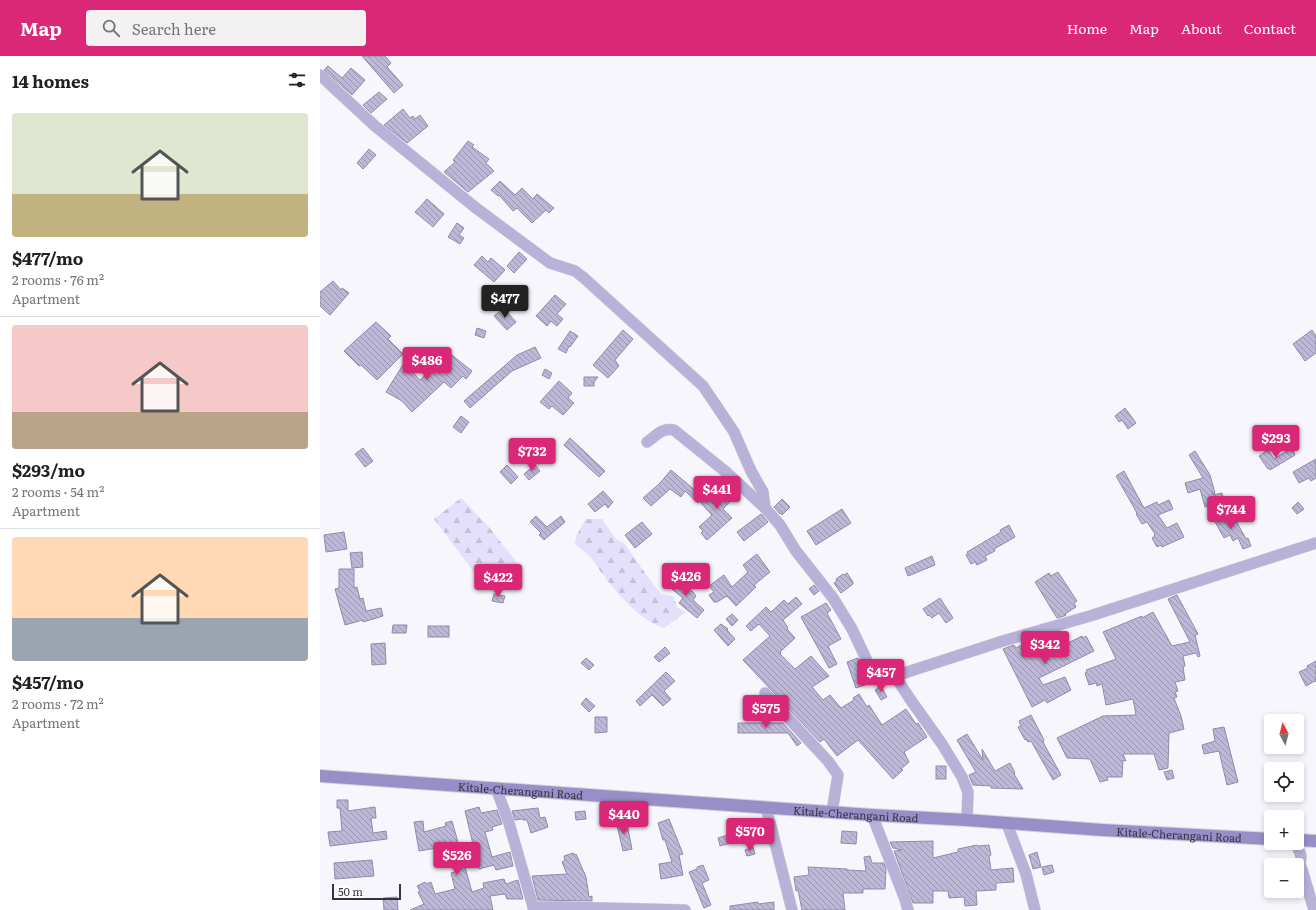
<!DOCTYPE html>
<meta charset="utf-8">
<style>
body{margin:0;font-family:Literata,serif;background:#f2f2f2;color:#202124;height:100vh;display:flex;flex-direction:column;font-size:15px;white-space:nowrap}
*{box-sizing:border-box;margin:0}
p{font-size:13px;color:#757577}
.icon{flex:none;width:22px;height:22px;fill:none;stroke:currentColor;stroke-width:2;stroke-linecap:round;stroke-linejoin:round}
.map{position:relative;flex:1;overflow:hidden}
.drawer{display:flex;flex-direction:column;background:#fff;width:320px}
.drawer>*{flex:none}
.needle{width:26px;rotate:353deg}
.controls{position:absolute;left:944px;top:658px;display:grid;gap:8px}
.controls a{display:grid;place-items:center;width:40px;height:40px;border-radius:4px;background:#fff;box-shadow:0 2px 6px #0003;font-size:20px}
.scale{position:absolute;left:12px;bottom:10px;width:69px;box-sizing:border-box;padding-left:4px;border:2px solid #353340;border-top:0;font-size:11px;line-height:14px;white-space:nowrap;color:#353340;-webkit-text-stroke:3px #fff;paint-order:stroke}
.price{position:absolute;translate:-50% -34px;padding:0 9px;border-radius:4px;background:#db2777;color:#fff;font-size:13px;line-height:26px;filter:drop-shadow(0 1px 2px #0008)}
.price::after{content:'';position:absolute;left:50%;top:24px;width:12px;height:9px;margin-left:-6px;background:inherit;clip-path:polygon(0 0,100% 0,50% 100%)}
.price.current{background:#222;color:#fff}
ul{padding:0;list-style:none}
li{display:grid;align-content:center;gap:8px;height:212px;padding:0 12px}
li+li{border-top:1px solid #e0e0e0}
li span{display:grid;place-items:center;height:124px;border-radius:4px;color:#555}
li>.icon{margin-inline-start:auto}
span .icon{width:72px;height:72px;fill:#fffc;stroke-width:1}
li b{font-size:17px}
h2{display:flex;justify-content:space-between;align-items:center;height:48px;padding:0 12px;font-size:17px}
header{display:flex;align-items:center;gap:24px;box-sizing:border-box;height:56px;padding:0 20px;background:#db2777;color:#fff}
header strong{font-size:19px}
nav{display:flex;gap:22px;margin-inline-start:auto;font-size:14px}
.search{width:280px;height:36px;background:#f2f2f2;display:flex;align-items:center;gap:10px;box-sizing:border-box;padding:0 14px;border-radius:4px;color:#757577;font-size:15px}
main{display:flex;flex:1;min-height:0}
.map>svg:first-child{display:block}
.forest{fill:url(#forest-firs)}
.building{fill:url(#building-back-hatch);stroke:#908ba9}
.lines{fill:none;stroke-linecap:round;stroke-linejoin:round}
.street-casing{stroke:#d4d3db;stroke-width:12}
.secondary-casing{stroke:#d4d3db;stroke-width:14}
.street{stroke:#b8b1d8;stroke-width:11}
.secondary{stroke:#998ec7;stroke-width:12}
.labels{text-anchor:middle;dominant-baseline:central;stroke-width:3.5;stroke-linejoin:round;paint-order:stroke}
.street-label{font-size:11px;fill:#353340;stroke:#fff}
</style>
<header>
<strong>Map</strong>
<div class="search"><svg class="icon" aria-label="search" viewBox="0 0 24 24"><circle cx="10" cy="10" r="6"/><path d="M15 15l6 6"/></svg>Search here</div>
<nav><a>Home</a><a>Map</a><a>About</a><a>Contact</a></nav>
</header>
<main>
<section class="drawer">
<h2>14 homes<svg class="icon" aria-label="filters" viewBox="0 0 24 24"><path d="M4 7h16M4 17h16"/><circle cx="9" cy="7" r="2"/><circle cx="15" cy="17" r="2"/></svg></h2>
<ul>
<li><span style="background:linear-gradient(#dfe7d0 65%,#c2b280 0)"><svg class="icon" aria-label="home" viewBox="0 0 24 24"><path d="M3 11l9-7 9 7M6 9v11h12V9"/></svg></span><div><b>$477/mo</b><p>2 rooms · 76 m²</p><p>Apartment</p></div></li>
<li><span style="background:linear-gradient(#f6c9c9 70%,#b9a48a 0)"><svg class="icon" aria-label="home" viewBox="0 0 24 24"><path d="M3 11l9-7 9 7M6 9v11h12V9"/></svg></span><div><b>$293/mo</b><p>2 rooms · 54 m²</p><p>Apartment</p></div></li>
<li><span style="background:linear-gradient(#ffd9b3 65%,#9aa5b1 0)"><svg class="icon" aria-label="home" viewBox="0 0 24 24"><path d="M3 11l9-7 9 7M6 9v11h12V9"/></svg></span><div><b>$457/mo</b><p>2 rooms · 72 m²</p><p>Apartment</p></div></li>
</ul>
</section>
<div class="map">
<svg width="996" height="854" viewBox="0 0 996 854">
<defs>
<pattern id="forest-firs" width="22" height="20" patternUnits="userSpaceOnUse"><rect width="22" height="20" fill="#e4dffb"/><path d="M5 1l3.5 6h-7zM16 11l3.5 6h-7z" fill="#c4c0d8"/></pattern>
<pattern id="building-back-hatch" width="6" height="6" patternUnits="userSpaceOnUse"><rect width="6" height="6" fill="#beb8d8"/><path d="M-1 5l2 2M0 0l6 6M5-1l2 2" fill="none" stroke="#9b96b1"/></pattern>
</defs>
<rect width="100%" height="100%" fill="#f7f6fd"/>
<g class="forest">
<path d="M141,442L168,470L199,509L172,531L160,524L114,463Z"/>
<path d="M266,463H282L296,483L305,488L327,520L341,538L353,540L357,551L366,556L344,572C319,563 300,541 284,520C279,514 276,508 271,502C267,497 260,493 255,488L256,480Z"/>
</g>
<g class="building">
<path d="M42,0H65L71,7L67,11L83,29L74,37Z"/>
<path d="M8,10L22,22L31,12L45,24L32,39L4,14Z"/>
<path d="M59,36L67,43L51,57L43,49Z"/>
<path d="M83,53L90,62L93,60L95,63L100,59L108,70L87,87L64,69Z"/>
<path d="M148,85L154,89L152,91L169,103L166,107L174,115L148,136L124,116L135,106L133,104Z"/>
<path d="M49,93L56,99L43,113L37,107Z"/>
<path d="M180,125L195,139L202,132L213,143L217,138L234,152L229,157L226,154L212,167L197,152L193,155L179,139L178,140L171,134Z"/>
<path d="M107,143L124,158L113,171L95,156Z"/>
<path d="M137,167L144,172L139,179L144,182L140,188L128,181Z"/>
<path d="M199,196L207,203L194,217L187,210Z"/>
<path d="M162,200L168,206L171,202L185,214L174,226L154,209Z"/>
<path d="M13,225L21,234L22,232L29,237L10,259L0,250V236Z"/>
<path d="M235,239L246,248L237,258L243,263L237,270L231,265L227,270L216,260Z"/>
<path d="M184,252L196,266L187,274L174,260Z"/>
<path d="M56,266L71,280L68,283L83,298L57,324L41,309L39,310L24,295Z"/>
<path d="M157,272L166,275L164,282L155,279Z"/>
<path d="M303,274L313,283L295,304L299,310L288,322L273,309Z"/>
<path d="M992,274L996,280V297L985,305L973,288Z"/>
<path d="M250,275L258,280L250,291L249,290L246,297L238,293Z"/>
<path d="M215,291L221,302L192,315L150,352L144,345L197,299Z"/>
<path d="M128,296L152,315L146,323L143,320L131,332L124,326L92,356L82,345L66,336L84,307L100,324L122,303Z"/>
<path d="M225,313L232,317L229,323L222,319Z"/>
<path d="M264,321H278L274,326V330H264Z"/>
<path d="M239,325L252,337L248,342L254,347L243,359L232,350L229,353L220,346Z"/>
<path d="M805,352L816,367L808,373L802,364L799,366L795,360Z"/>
<path d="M141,360L149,366L141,377L133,371Z"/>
<path d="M250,382L285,415L279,421L244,389Z"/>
<path d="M43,392L53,405L45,411L35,398Z"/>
<path d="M972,392L975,399L950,414L949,412L948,413L939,400L948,394L954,403Z"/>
<path d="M875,395L890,419L895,437L893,438L892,435L893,439L902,437L904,446L885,451L880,433L868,437L865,427L883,422L869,399Z"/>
<path d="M996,403V422L991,425L989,422L979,427L973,416Z"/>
<path d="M187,409L198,421L191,428L180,416Z"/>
<path d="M215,409L220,415L209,424L204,418Z"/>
<path d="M351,414L383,441L378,447L365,435L361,441L350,433L331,450L323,442L339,428Z"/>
<path d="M804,415L824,452L837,446L838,449L849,444L853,453L838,459L847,472L857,467L864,481L842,491L841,489L837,491L832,482L835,480L834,479L835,478L827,466L822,468L816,458L817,457L796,420Z"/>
<path d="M403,427L417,438L403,453L412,462L387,484L381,477L383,475L379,471L392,459L380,446Z"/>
<path d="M283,435L293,446L288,452L285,448L275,456L268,448Z"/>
<path d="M462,443L470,451L462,459L461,457L460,458L454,451Z"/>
<path d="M978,446L984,453L977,458L972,452Z"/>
<path d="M522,453L531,467L496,489L487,475Z"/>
<path d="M903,457L907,465L914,461L926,483L928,482L931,490L923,493L918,482L913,485L910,479L904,482L893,462Z"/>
<path d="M441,458L448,466L424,485L417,476Z"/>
<path d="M216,460L227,471L241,460L245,466L224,484L219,479L221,477L210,466Z"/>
<path d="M322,466L332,478L315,492L305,479Z"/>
<path d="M689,469L695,481L674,493L675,495L665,500L667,504L657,509L655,506L651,508L646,499L648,498L647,496L681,476L680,474Z"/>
<path d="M24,476L27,493L6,496L4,479Z"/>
<path d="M42,496L43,511L32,512L30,497Z"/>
<path d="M437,498L450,516L434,529L436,531L416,550L407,540L397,546H394L389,539L394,536L389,530L404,519L412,531L428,516L423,509Z"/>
<path d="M612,500L615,509L588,520L585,512Z"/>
<path d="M19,513H34V532L37,531L40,543L43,542L46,555L61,552L63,560L43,566V564L25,569L15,533L19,532Z"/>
<path d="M738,516L757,545L754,547L756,551L745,558L746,559L744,560L737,562L715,526L729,517L731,520Z"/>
<path d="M527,517L533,526V528L521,537L514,527L517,525L516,523L523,518L524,519Z"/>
<path d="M354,521L373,536L376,540L373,544L384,554L377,562L359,547L363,542L347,529Z"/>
<path d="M494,529L499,535L494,539L489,533Z"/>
<path d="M174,538L185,540L183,547L172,545Z"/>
<path d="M857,539L878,578L875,579L880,600L878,601L876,597L863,600L865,610L863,611L865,624L855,626L858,635L855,636L857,641L854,642L861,660L864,673L849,677L848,712L839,714L834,698H803L806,705L803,704L802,721H787L788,724L780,726L770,703L747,702L737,682L783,660L816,659L813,643L786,649L782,628L777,630L776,627L769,629L765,617L767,616L766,614L796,603L783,576L822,560V562L833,556L852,590L870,586L848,543Z"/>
<path d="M476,541L482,548L463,564L468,572L467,573L475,582L460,596L461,597L460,598L475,613L491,600L509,620L492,631L503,644L510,639L521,652L534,644L533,642L539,638L547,651L549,649L562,669L586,653L596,668L598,667L607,681L584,696L589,706L581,713L583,714L573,723L538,684L517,700L504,683L500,686L423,604L450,580L439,568L431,575L426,570L446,551L451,556L464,544L468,548Z"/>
<path d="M620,542L633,562L626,567L619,557L612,562L609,559L608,560L603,553Z"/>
<path d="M506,547L511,554L507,557L521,583L508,590L517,608L509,612L481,561Z"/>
<path d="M412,558L418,564L412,570L406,563Z"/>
<path d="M401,568L408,573L407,574L415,583L408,590L394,574Z"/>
<path d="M73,569H87L86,577H72Z"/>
<rect x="108" y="570" width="21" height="11"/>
<path d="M735,577L742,590L762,580L763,582L766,580L774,595L719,622L723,629L745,621L751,634L727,647L725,644L712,651L683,593L694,589L696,592L714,583L726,580L727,582Z"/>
<path d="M65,587L66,608L52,609L51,588Z"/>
<path d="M345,591L350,597L339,606L334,601Z"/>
<path d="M266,602L274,609L269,614L261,607Z"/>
<path d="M538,602L543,612L539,613L545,629L536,632L527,606Z"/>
<path d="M996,605V626L995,625L986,630L979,616L988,612L987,610Z"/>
<path d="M346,616L355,625L344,635L351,643L343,650L332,639L320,650L316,645Z"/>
<path d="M561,630L567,641L561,644L555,634Z"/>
<path d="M266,642L275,650L269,656L261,648Z"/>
<path d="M711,659L724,684L723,686L741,719L733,724L711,685L708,686L706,683L705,684L698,671L701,670L699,665Z"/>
<path d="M275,661H287V676L275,677Z"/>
<path d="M418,667H463L481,687L477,690L468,677H418Z"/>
<path d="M904,671L918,726L907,729L899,695L884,698L882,689L895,685L893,673Z"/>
<path d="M647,678L663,704L662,693L675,715L690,707L695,717L694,718L703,733L671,732V730L653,729L649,719L656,716L637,684Z"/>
<rect x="616" y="710" width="10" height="13"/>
<path d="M852,714L854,722L847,724L844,716Z"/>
<path d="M17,744H28V755L55,751L56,762H51L53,777L66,775L67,783L10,790L8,776L22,775L20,752H17Z"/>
<path d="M159,751L161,757L177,754L182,768L172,771L173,774L165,776L172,801L190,796L193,810L176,814L174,809L159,813L145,755Z"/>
<path d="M218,752L220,762L225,761L228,771L211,777L207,764H203L202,763L195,764L192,755Z"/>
<path d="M265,755L266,763L256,764L255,756Z"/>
<path d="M306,763L312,793L303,795L296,765Z"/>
<path d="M349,763L363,798L359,799L363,819L341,823L339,808L352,806L345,784H343L338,767Z"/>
<path d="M103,765L104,776L126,770L125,767L132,765L152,836L164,832L163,827L184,823L186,828L198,824L203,843H187L185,838L170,840L173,854H90L104,848L98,836L100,835L97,830L105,826L106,828L111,826L115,838L135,833L131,817L138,815L134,801L121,804L117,792L99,795L94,766Z"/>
<path d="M437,770L440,784L428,787L426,783L400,790L398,782L421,775L420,774Z"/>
<path d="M522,775L537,776L536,788L521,787Z"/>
<path d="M613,785V802L638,796V793L657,789L658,790L669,789L671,799L669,800L671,814L693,812L694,826L676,827V834L656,835L657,849L645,850L644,841L629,842L628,835H613V847H593L574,795L582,794L573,792L570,786Z"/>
<path d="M433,791L435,798L427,800L425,794Z"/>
<path d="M717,796L721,811L713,813L709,799Z"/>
<path d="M253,797L254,799L256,798L266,821L269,841L272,840V845L218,844L212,820L247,818L242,806L245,804L244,800Z"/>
<path d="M550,800L552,807H564L566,813L565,833H543V837H523L525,854H482L478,834L476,835L474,821L489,819L488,811L527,813V814L546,815L544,801Z"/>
<path d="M52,804L54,820L15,823L14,807Z"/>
<path d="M383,809L389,824L382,827L391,849L384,852L369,816L377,813V811Z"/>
<path d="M732,809L734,816L724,819L722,811Z"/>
<path d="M77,841L78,854H64L63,842Z"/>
<path d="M438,846V848L454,846V854H410V850Z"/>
</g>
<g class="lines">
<defs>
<g id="street">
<path d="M0,19L55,70L156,152L230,207L255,215L264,222L383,330L414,376L431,415L443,436L445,452"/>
<path d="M327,386C336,380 342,371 354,374L406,416L445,452L460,469L476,495L513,542L532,573L549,609L555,617L563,620H575L683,585L770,560L996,487"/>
<path d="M575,620L590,643L622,688L642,721L648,736L647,764"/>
<path d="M445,637L508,705L518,719L512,756"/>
<path d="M176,732L189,767L214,854"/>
<path d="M446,751L472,854"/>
<path d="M552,759L585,843L588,854"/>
<path d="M687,768L706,818L715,854"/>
<path d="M976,787L981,800L980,808L983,817L994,854"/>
<path d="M213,851H242L365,854"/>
</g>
<g id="secondary">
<path id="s1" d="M0,720L552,759L647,764L782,774L951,783"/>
<path d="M977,784L996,785"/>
</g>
</defs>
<use href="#street" class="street-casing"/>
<use href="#secondary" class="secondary-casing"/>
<use href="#street" class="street"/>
<use href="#secondary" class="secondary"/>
</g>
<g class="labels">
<g class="street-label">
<text stroke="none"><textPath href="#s1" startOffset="201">Kitale-Cherangani Road</textPath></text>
<text stroke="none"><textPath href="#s1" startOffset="537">Kitale-Cherangani Road</textPath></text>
<text stroke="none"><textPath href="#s1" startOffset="861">Kitale-Cherangani Road</textPath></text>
</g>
</g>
</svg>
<div class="controls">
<a><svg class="needle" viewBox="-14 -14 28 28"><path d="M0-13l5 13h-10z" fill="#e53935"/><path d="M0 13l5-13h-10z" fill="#757577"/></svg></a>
<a><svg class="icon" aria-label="locate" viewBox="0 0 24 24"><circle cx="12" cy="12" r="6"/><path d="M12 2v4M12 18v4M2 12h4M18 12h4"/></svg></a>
<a>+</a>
<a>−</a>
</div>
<div class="scale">50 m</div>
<b class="price current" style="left:185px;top:263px">$477</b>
<b class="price" style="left:107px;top:325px">$486</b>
<b class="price" style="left:956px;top:403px">$293</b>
<b class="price" style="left:212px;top:416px">$732</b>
<b class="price" style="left:397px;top:454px">$441</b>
<b class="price" style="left:911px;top:474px">$744</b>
<b class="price" style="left:366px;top:541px">$426</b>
<b class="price" style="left:178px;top:542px">$422</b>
<b class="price" style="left:725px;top:609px">$342</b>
<b class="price" style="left:561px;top:637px">$457</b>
<b class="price" style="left:446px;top:673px">$575</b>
<b class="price" style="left:304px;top:779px">$440</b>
<b class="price" style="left:430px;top:796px">$570</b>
<b class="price" style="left:137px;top:820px">$526</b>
</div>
</main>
